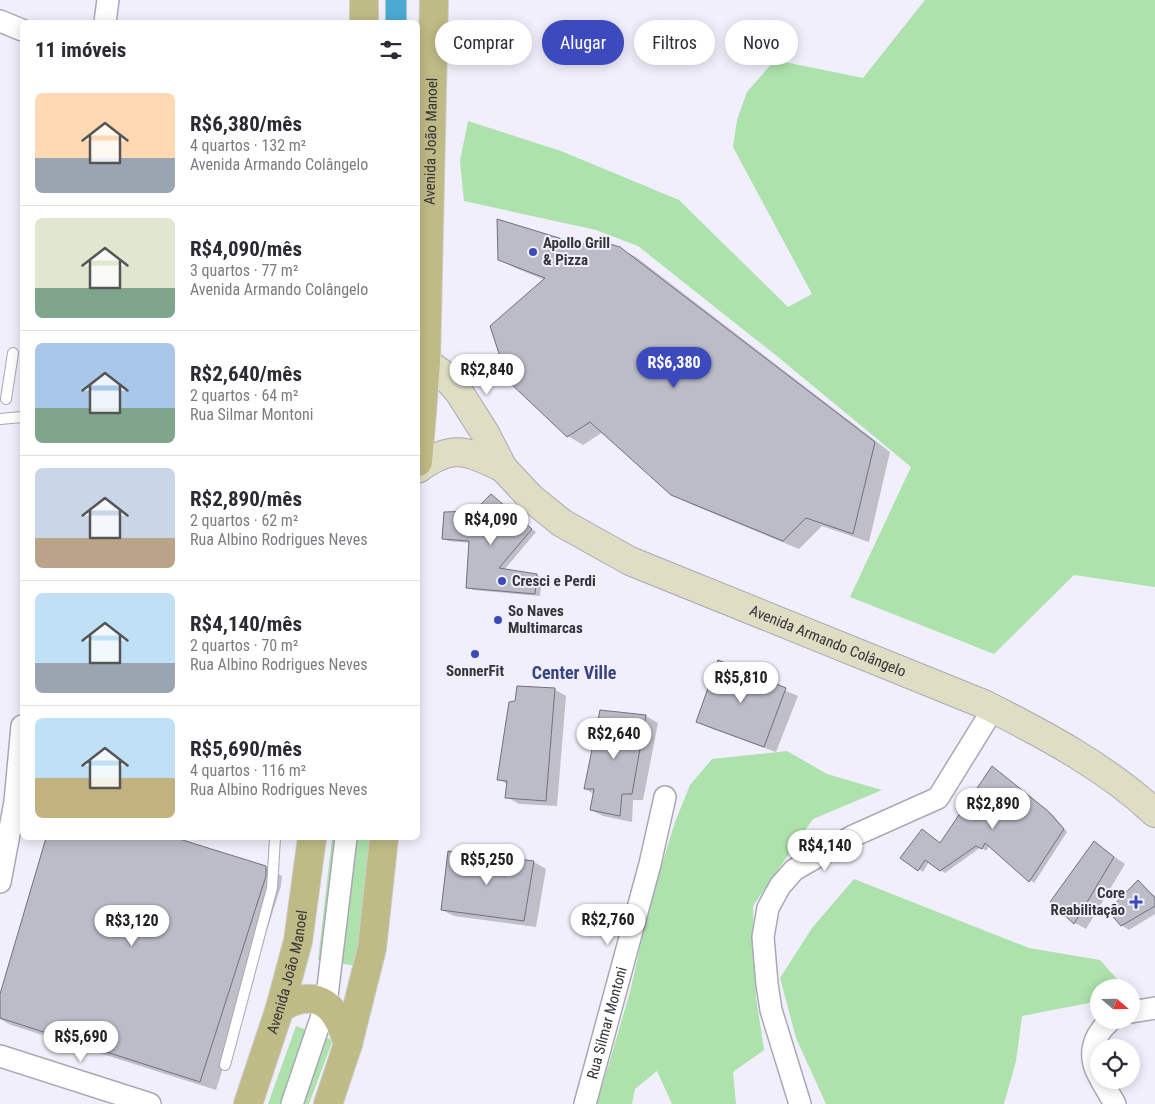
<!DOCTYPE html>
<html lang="pt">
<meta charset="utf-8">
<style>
body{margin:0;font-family:"Roboto Condensed",sans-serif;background:#f7f7f7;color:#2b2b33;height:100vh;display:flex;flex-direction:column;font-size:19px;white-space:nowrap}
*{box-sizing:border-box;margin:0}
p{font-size:16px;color:#7c7c81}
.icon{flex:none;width:28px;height:28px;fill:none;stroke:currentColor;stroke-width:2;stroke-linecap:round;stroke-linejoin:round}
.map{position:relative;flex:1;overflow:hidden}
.drawer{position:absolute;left:20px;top:20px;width:400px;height:820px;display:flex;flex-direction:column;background:#fff;border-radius:8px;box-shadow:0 2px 12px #0003}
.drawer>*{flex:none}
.banner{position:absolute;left:435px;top:20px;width:475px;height:45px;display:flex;gap:10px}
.needle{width:32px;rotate:110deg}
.buttons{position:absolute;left:1090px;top:979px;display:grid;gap:10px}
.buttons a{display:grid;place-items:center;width:50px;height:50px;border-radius:50%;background:#fff;box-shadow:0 2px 12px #0003;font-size:25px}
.price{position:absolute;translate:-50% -42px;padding:0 11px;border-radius:18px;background:#fff;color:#222;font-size:16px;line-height:32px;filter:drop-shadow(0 1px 2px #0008)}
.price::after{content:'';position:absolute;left:50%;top:30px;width:15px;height:11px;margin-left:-8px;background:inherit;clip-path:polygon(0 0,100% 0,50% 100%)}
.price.selected{background:#3c4abd;color:#fff}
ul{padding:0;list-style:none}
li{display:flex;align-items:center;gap:15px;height:125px;padding:0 15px}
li+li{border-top:1px solid #e1e1e2}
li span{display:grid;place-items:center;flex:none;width:140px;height:100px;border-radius:8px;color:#555}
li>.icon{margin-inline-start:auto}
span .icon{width:60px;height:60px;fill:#fffc;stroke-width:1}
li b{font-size:21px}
h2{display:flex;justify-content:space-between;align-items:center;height:60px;padding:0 15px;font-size:21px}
.pill{padding:0 18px;border-radius:22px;background:#fff;box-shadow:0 2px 12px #0003;font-size:18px;line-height:45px}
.pill.selected{background:#3c4abd;color:#fff}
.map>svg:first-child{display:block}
.green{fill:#ade2ac}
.shadow{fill:#0003}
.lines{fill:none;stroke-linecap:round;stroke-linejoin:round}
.canal{stroke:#4ca9d2;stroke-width:21}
.building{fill:#bbbcc8;stroke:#70717c}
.lane-casing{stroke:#a9a8b4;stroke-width:12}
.street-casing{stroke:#a9a8b4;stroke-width:24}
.secondary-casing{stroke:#a9a8b4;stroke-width:30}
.primary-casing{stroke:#cfcecf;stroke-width:30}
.lane{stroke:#fff;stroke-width:10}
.street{stroke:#fff;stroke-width:21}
.secondary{stroke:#dfddc3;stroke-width:28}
.primary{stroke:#bfbb86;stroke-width:28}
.poi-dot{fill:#3c4abd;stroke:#f0effb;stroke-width:2}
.labels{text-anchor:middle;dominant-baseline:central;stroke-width:4;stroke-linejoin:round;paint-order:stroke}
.street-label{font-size:15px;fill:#353439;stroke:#f0effb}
.poi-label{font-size:15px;font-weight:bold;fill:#353439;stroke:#f0effb;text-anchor:start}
.quarter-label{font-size:18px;font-weight:bold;fill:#384480;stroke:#f0effb}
</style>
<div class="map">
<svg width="1155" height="1104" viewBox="0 0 1155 1104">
<rect width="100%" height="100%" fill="#f0effb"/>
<g class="green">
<path d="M925,0H1155V587L1074,575L994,654L850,597L911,467L778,357L638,246L596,230L464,201L460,161L468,121L561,151L679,200L788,307L812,294L733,147L737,120L747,92L775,60L863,78Z"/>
<path d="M787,751L827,774L882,790L813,819L753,906L756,997L764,1050L733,1072L736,1104H672L657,1071L635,1089L632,1104H597L630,992L649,907L675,822L690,785L712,759Z"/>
<path d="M332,838H376L357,966L318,960Z"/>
<path d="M854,879L1029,948L1100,960L1124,987L1099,988V1001L1022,1016L1016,1061L1004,1104H826L796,1038L780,978L812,928Z"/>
<path d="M296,1026L333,1040L309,1104H268Z"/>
</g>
<g class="shadow">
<path d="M582,246L619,248L636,257L890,452L869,542L822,526L799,549L688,503L672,494L603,432L583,445L568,436L545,280L515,268L499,259Z"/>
<path d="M491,496L536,532L504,570L537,575L542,578L540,596L473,590L468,587L471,543L448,541L443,538L475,513Z"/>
<path d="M719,662L798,696L776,752L710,728L698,722Z"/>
<path d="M554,689L566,696L557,806L519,804L507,797L508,785L499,779L516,703Z"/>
<path d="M601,711L646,716L658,723L643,800H633L632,822L603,816L591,810L594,794L585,789Z"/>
<path d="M993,768L1053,815L1067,832L1034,883L990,845L986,851L981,847L945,873L929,862L923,872L902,858L941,844Z"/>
<path d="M47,838H172L266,867L282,876L281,886L216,1090L11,1025L0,1019V998Z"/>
<path d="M1094,843L1125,864L1086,929L1075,923Z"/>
<path d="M449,852L534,862L546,869L536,927L454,916L442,910Z"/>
<path d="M1138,882L1155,896V914L1129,930L1121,925Z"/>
</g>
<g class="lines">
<path class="canal" d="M396,22V0"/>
</g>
<g class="building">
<path d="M497,219L582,245L590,238L620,247L875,442L853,534L806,518L783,541L671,495L590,422L567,437L508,381L490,326L545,278L498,260Z"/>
<path d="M491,494L532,529L499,568L537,574L535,594L466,588L469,541L442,539L444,512L474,511Z"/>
<path d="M718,660L786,688L764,747L696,722Z"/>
<path d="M517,686L555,688L546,801L505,798L507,781L497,780L509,702L515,701Z"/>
<path d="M600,710L646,715L632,794H622L620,816L590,810L594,789H584Z"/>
<path d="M992,766L1048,811L1064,829L1029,882L985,843L982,849L976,846L940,871L925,860L918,871L900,858L922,829L940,843Z"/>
<path d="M46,838H176L266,866V876L200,1082L0,1018V994Z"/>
<path d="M1094,841L1114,857L1074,924L1050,902Z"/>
<path d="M448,851L534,861L524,921L441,910Z"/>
<path d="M1138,880L1155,898V906L1121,926L1108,911Z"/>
</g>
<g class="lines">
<defs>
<g id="lane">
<path d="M6,399L13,353"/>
<path d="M0,419L22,417"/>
<path d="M225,1065L272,888L275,838"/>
</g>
<g id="street">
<path d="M0,21L22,30"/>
<path d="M105,22L108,0"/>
<path d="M0,882L15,802L22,726"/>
<path d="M1131,1012L1155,1008"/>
<path d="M0,1056L150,1104"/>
<path d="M1099,1076C1087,1055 1093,1035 1111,1020"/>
<path d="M1101,1080L1115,1104"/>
<path d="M292,1104L326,1004L346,838"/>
<path id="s1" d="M585,1104L650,864L665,797"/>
<path d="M800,1104L771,1010L767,984L763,937L768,908L780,886L794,870L853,836L938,798L993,709"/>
</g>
<g id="secondary">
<path id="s2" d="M426,362L444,375L459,392L485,433L503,468L531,498L562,523L630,561L986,705C1045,735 1106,767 1155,813"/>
<path d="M418,469C452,443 467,451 503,468"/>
</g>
<g id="primary">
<path d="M364,22V0"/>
<path id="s3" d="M418,462L426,362L434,0"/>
<path d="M280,1008C320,985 337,1008 348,1044"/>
<path id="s4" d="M248,1104L280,1008L298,941L312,838"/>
<path d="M328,1104L348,1044L372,948L384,838"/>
</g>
</defs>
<use href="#lane" class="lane-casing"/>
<use href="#street" class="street-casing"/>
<use href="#secondary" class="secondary-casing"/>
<use href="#primary" class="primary-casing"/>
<use href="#lane" class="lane"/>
<use href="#street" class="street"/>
<use href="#secondary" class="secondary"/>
<use href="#primary" class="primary"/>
</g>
<g class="poi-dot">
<circle cx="533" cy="252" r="5"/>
<circle cx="502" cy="581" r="5"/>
<circle cx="498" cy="620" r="5"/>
<circle cx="475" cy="654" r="5"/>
<path d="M1133.5 894.5h5v5h5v5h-5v5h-5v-5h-5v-5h5z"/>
</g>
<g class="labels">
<g class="street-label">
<text stroke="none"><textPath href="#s3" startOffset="321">Avenida João Manoel</textPath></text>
<text stroke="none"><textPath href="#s2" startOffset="505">Avenida Armando Colângelo</textPath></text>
<text stroke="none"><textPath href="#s4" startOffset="138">Avenida João Manoel</textPath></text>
<text stroke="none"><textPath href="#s1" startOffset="84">Rua Silmar Montoni</textPath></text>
</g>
<g class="poi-label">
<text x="543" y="243">Apollo Grill<tspan x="543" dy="17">&amp; Pizza</tspan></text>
<text x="512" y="581">Cresci e Perdi</text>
<text x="508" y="611">So Naves<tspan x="508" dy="17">Multimarcas</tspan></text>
<text x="475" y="671" text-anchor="middle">SonnerFit</text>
<text x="1125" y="893" text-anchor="end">Core<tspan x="1125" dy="17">Reabilitação</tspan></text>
</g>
<g class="quarter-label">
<text x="574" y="672">Center Ville</text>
</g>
</g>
</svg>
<div class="buttons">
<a><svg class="needle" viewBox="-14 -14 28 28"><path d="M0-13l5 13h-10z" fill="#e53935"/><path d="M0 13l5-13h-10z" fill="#7c7c81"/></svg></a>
<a><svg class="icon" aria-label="locate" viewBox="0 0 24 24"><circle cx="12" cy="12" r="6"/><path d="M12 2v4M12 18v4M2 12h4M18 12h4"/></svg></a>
</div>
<b class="price selected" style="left:674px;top:389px">R$6,380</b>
<b class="price" style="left:487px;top:396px">R$2,840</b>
<b class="price" style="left:491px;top:546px">R$4,090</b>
<b class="price" style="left:741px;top:704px">R$5,810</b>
<b class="price" style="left:614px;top:760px">R$2,640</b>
<b class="price" style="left:993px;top:830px">R$2,890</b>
<b class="price" style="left:825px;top:872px">R$4,140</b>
<b class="price" style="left:487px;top:886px">R$5,250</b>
<b class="price" style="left:608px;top:946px">R$2,760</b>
<b class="price" style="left:132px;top:947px">R$3,120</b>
<b class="price" style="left:81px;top:1063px">R$5,690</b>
<div class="banner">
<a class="pill">Comprar</a>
<a class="pill selected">Alugar</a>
<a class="pill">Filtros</a>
<a class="pill">Novo</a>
</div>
<section class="drawer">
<h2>11 imóveis<svg class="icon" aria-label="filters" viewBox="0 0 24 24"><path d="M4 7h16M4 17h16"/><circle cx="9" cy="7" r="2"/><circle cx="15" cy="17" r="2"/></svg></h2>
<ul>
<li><span style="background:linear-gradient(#ffd9b3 65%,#9aa5b1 0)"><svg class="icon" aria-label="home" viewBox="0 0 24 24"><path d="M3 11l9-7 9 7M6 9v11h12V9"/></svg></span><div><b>R$6,380/mês</b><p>4 quartos · 132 m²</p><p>Avenida Armando Colângelo</p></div></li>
<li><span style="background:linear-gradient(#dfe7d0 70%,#7fa58c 0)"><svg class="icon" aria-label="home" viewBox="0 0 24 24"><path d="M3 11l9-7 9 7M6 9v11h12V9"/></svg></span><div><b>R$4,090/mês</b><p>3 quartos · 77 m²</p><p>Avenida Armando Colângelo</p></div></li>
<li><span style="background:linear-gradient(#a9c7e8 65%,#7fa58c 0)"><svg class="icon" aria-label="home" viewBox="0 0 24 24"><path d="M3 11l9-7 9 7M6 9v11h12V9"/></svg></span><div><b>R$2,640/mês</b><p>2 quartos · 64 m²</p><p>Rua Silmar Montoni</p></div></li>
<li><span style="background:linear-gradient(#c9d6e8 70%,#b9a48a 0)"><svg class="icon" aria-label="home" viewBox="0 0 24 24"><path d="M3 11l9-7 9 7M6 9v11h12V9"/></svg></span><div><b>R$2,890/mês</b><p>2 quartos · 62 m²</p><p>Rua Albino Rodrigues Neves</p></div></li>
<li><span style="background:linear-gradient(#bfe0f5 70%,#9aa5b1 0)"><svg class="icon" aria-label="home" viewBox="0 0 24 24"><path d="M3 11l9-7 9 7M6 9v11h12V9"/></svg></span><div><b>R$4,140/mês</b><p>2 quartos · 70 m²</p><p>Rua Albino Rodrigues Neves</p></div></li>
<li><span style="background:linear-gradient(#bfe0f5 60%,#c2b280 0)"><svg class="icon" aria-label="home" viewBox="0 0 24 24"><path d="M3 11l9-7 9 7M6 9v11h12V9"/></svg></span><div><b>R$5,690/mês</b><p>4 quartos · 116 m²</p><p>Rua Albino Rodrigues Neves</p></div></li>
</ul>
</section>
</div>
